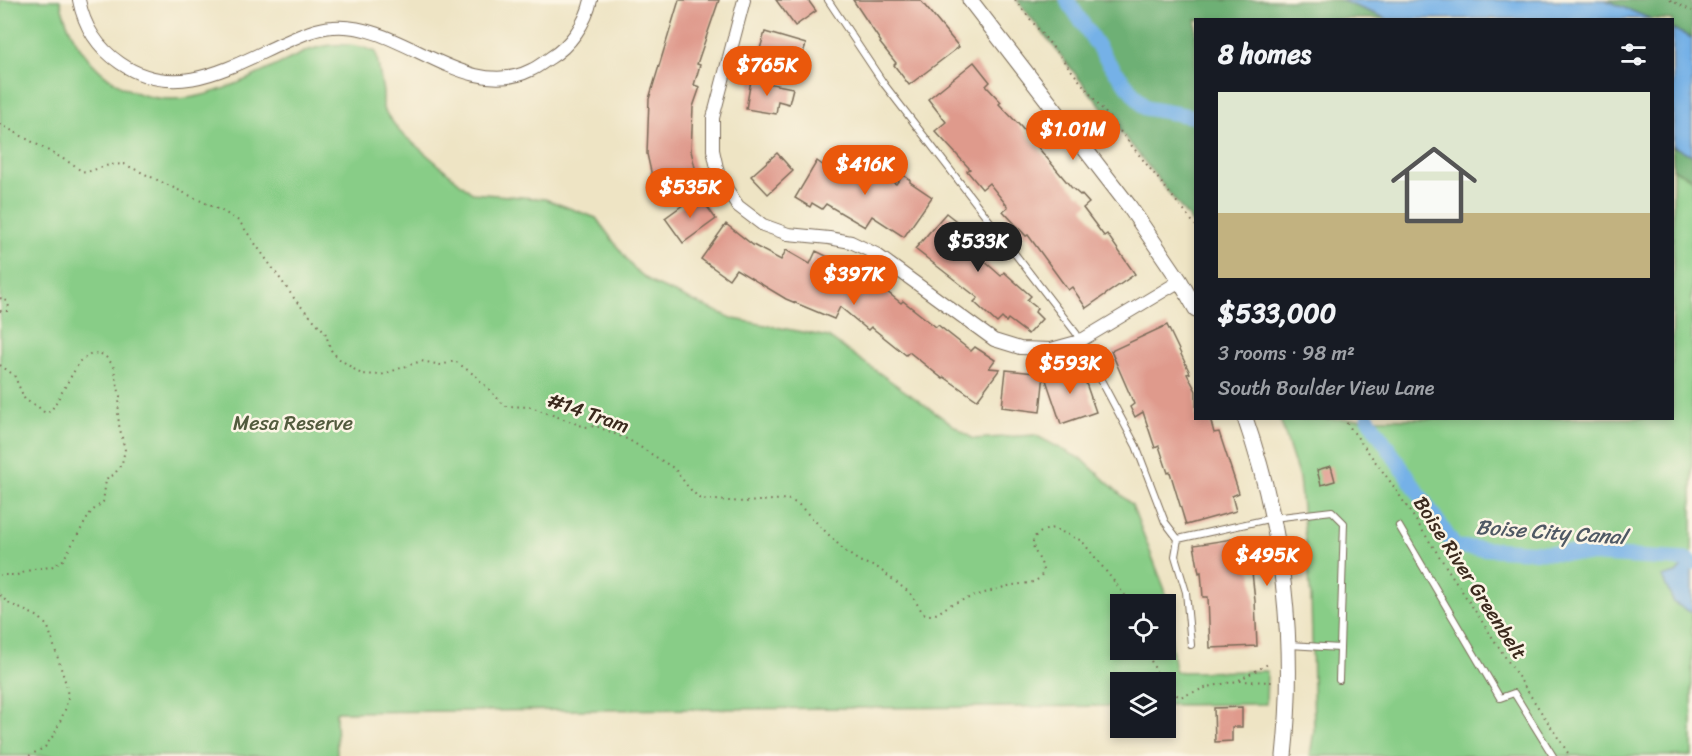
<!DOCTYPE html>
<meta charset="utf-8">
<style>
body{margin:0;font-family:Sriracha,sans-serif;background:#242831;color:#f1f3f6;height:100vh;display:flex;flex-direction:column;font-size:22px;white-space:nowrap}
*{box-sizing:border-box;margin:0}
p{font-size:20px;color:#9ea1a6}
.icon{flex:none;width:33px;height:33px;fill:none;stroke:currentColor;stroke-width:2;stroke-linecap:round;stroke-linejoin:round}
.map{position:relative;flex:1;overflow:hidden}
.side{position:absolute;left:1194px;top:18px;width:480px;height:402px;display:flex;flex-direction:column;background:#171b24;border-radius:0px;box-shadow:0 3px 9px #0003}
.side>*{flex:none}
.fabs{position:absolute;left:1110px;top:594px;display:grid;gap:12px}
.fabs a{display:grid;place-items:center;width:66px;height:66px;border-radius:0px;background:#171b24;box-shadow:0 3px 9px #0003;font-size:30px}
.price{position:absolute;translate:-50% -51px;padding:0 14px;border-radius:21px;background:#ea580c;color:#fff;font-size:20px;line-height:39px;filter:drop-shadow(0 2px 3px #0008)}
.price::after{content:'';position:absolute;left:50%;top:36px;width:18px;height:14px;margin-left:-9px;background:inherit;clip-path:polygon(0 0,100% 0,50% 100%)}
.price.on{background:#222;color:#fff}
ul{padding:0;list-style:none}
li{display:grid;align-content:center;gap:12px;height:318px;padding:0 24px}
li+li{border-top:2px solid #363941}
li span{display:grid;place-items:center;height:186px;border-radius:0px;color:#555}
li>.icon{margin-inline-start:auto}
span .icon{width:108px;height:108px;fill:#fffc;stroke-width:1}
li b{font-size:26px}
h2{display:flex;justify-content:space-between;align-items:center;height:72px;padding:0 24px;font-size:26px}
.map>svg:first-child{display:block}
.green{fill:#88cd87;stroke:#627c52;stroke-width:1.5;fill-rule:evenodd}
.forest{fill:#6eb074;stroke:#546d49;stroke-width:1.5}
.water{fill:#75b1e7;stroke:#586e82;stroke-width:1.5}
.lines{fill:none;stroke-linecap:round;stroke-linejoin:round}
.canal{stroke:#75b1e7;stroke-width:15}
.building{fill:#df9a8c}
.service-casing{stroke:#7a6b58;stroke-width:8}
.minor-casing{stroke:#7a6b58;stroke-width:14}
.tertiary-casing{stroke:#7a6b58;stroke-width:17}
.path{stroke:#7a6b58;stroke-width:2;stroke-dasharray:1.5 4.5;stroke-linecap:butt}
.service{stroke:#fff;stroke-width:6}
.minor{stroke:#fff;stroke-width:12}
.tertiary{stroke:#fff;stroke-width:15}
.labels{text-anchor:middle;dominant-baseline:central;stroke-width:5;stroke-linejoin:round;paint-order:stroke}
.street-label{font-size:20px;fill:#3b2a1e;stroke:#fcf5e5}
.park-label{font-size:20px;fill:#525b3e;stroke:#fcf5e5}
.water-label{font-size:21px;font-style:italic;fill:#4f5964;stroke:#fcf5e5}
</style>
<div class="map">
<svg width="1692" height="756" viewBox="0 0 1692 756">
<rect width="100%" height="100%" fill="#fcf5e5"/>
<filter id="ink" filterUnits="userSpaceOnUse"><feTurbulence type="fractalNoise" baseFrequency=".0167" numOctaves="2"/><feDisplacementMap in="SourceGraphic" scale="12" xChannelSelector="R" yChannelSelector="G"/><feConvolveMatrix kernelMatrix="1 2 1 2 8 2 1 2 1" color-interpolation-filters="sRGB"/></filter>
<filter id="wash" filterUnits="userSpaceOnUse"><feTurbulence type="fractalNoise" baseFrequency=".008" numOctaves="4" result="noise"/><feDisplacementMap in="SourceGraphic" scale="24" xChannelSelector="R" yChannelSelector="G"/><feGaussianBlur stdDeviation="1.35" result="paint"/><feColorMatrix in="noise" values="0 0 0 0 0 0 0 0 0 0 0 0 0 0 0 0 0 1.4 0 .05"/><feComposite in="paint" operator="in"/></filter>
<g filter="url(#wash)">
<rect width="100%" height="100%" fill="#eee4c4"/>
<g class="green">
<path d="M0,0H60C74,63 127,109 194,97C229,91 276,65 309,50C333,43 353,42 376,52L383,92V109L400,132L472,193L545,199L596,218L634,269L654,284L734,319L828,337L973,439L1035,435L1083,460L1132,505L1165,590L1175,672L1267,671L1266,704L1166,705V682H1120V706L336,712L337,756H0ZM1120,604H1166V650H1120Z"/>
<path d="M1673,169L1692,179V756H1310L1314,730L1311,598L1299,478L1280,419L1672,418Z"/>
</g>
<g class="forest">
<path d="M1017,0H1340L1388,19L1196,20L1195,226Z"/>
<path d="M1605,0H1692V38L1673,29L1672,20L1651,19Z"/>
<path d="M1672,146L1692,155V179L1673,169Z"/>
</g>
<g class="water">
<path d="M1340,0H1605L1651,19H1388Z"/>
<path d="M1672,29L1692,38V155L1673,146Z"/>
<path d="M1688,560H1692V613L1674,603L1662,577L1676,573Z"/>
</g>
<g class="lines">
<g class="canal">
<path d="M1067,0L1109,63L1145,108L1196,117"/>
<path d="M1368,418L1455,547L1688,560L1692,563"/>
</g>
</g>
<g id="blocks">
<g class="building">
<path d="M679,0H719L697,64L700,65L694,85L700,87L693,107L691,151L699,184L656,194L647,154L649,99Z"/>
<path d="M776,0H808L816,11L795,26Z"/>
<path d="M853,0H920L959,47L909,85L894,65L896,63L880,43L881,42Z"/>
<path d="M765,32L806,44L797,71L757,59Z"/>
<path d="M974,62L990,82L986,86L1001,102L999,104L1021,127L1071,187L1080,195L1081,194L1089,203L1083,208L1104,236L1107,234L1135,274L1086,308L1072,287L1068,290L1028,235L1026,236L1003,211L1008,207L989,183L982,189L967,171L970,169L935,131L946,122L928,99Z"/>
<path d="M751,80L793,88L789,104L778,101L776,114L746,109Z"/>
<path d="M777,153L793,171L768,194L751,176Z"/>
<path d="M827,160L855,176L861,164L896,184L903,175L910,180V182L932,197L904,237L872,216L865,227L826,204L822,209L812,203L810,207L795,198L817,161L824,166Z"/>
<path d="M698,194L716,219L683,243L665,218Z"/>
<path d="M946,213L992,249L983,260L1001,276L1004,272L1031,296L1027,300L1037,308L1035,312L1042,319L1028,334L1008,319L1006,322L1002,318L997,323L974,302L978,298L915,249Z"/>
<path d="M726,224L753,245L781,260L786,250L810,264L816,251L867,276L901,303L903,301L936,327L938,325L971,351L975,347L995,360L989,368L1000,369L977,400L944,377L943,379L909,352L906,355L871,327L868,330L840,307L834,319L786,299L736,269L729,279L701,259Z"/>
<path d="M1167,325L1190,373L1187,374L1196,391V418H1210L1214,433L1219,432L1239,493L1232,496L1236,511L1186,525L1170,472L1168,473L1159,446L1155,448L1143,412L1135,417L1130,407L1134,404L1111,351Z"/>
<path d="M1080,366L1096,412L1061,424L1044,374L1052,375Z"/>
<path d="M1006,370L1044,374L1040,412L1002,407Z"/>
<path d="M1331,466L1335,481L1321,485L1317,470Z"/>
<path d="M1245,537L1250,572H1252L1255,601L1257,646L1210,648L1208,597H1203L1201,572L1199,573L1194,545Z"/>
<path d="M1242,707V727H1232V741L1215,742L1214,708Z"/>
</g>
</g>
</g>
<g filter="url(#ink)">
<use href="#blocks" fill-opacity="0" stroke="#7a6b58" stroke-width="1.5"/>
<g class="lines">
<defs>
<g id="service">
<path d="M828,0L884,84L1076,333L1136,446L1165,522L1178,539L1175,556L1186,592L1191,645"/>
<path d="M1399,526L1500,698L1514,693L1553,756"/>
<path d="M1178,539L1273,518L1332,511L1344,523L1339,680"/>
<path d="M1289,645L1340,648"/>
</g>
<g id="minor">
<path d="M79,0C84,26 98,48 120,63C175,101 228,68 281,44C297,37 315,28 333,27C399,21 466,103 531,70C538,67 544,62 550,58C570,46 586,23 591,0"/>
<path d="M744,0L713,118V150L719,177L738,206L763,225L788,234L829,238L851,242L876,254L994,340L1020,348L1051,349L1080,341L1180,281"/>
</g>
<g id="tertiary">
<path d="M970,0L1129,206L1180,281L1196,309"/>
<path d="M1245,418C1283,527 1296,642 1284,756"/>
</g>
</defs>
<use href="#service" class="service-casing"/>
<use href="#minor" class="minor-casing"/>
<use href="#tertiary" class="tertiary-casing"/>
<g class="path">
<path d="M1015,0L1196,226"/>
<path d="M1670,0L1692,11"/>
<path d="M0,124L74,165L81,171L87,172L109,165L124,164L222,211L239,221L296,301L325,332L331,350L338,358L361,374L381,375L421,361L441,365L455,361L476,376L505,406L531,407L585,427L596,426L629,440L675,469L688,487L700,499L745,502L787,499L798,504L845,551L859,561L878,568L910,593L923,613C926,614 928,615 932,615C939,614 945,607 952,604C965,599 978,595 991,591C998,589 1006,586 1013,585C1023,583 1037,585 1042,574C1049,560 1011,538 1053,528L1082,541L1132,604"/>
<path d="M0,298L7,301L9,307L7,311H0"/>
<path d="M0,365L14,375L25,400L37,406L45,413L51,411L80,361L90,354L99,353L105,356L113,365L120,396L118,413L119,425L125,450L122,463L114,475L108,477L106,480L103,502L91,512L63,560L51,567L33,569L17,575H0"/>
<path d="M1343,418L1392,484L1570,756"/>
<path d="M0,595L8,603L39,617L48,627L66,684L68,697L65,710L55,733L45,747L29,756"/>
<path d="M1146,650L1161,682"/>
<path d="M1240,681L1273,682"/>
<path d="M1166,689L1180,697L1208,687L1237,681L1270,663"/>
</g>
<use href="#service" class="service"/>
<use href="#minor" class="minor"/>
<use href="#tertiary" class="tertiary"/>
</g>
</g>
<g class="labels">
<g class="street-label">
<text transform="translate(588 413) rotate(19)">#14 Tram</text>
<text transform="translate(1470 578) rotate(57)">Boise River Greenbelt</text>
</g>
<g class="park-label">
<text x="293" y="423">Mesa Reserve</text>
</g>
<g class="water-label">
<text transform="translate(1551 532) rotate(4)">Boise City Canal</text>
</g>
</g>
</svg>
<div class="fabs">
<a><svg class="icon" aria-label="locate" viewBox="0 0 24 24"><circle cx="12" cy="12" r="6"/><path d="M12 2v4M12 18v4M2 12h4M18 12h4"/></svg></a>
<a><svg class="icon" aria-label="layers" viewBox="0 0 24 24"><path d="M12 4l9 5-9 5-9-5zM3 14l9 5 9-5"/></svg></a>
</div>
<b class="price" style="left:767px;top:97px">$765K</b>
<b class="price" style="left:1073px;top:161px">$1.01M</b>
<b class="price" style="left:865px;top:196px">$416K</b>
<b class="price" style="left:690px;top:219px">$535K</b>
<b class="price on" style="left:978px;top:273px">$533K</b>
<b class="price" style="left:854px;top:306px">$397K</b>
<b class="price" style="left:1070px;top:395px">$593K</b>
<b class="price" style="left:1267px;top:587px">$495K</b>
<section class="side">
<h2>8 homes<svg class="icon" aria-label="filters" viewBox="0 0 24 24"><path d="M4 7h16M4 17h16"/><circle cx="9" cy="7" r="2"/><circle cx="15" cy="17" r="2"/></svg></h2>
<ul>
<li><span style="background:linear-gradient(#dfe7d0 65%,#c2b280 0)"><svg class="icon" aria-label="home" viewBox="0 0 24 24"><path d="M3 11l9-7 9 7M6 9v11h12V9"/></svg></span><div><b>$533,000</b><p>3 rooms · 98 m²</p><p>South Boulder View Lane</p></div></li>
</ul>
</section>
</div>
